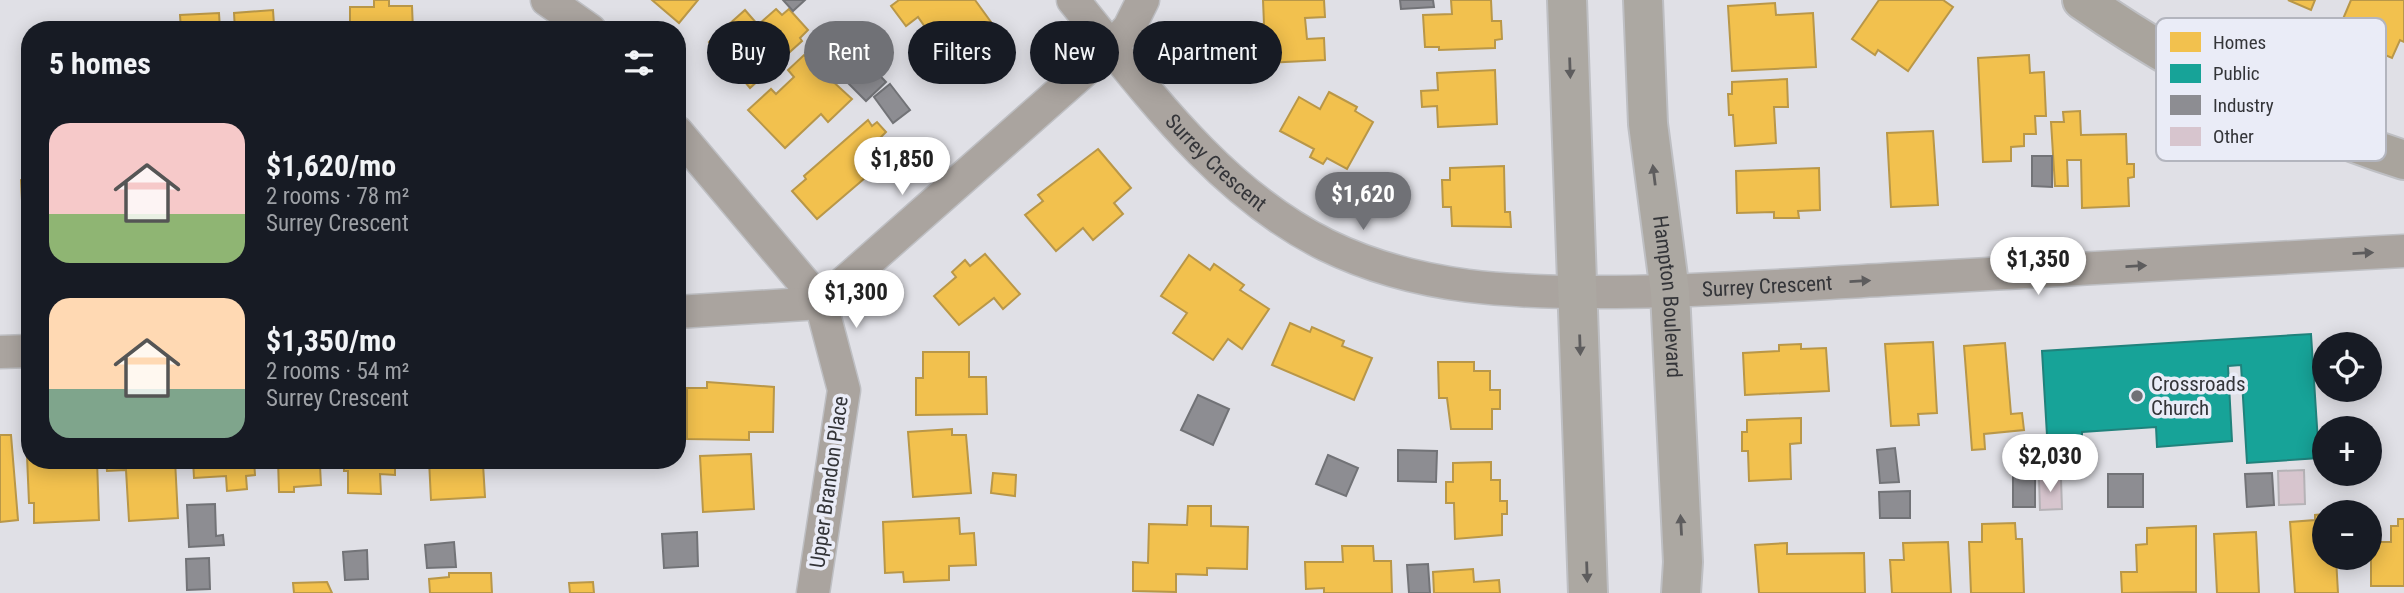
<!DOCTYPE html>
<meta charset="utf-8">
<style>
body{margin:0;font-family:"Roboto Condensed",sans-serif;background:#20242c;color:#f1f3f6;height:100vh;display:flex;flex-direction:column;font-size:26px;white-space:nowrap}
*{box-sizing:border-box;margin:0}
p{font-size:23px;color:#9ea1a6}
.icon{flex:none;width:38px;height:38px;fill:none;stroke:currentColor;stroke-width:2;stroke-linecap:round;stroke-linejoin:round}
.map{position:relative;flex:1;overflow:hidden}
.sheet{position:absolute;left:21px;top:21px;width:665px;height:448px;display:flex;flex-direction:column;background:#171b24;border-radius:28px;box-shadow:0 4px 18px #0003}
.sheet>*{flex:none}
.guide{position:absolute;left:707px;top:21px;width:665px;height:63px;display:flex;gap:14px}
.buttons{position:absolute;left:2312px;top:332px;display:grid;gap:14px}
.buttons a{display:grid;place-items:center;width:70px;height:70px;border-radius:50%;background:#171b24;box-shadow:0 4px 18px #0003;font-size:35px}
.price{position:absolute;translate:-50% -60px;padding:0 16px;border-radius:24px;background:#fff;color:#222;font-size:23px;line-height:46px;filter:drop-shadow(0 2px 4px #0008)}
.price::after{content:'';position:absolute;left:50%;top:42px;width:21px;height:16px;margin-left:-10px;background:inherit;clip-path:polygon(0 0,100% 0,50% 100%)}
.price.selected{background:#707176;color:#fff}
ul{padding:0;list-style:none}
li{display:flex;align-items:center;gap:21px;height:175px;padding:0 28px}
li span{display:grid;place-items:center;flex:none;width:196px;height:140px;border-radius:21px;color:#555}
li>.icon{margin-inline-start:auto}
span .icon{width:84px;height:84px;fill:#fffc;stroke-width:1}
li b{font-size:30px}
h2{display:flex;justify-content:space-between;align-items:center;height:84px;padding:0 28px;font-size:30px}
.tag{padding:0 24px;border-radius:32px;background:#171b24;box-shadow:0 4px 18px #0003;font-size:24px;line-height:63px}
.tag.selected{background:#707176;color:#fff}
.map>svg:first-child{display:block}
.homes{fill:#f2c14e;stroke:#b99748;stroke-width:2}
.public{fill:#17a398;stroke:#20827c;stroke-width:2}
.industry{fill:#8d8d92;stroke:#727377;stroke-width:2}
.building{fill:#d7c5ce;stroke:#b5b2b6;stroke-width:2}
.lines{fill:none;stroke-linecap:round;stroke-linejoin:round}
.minor-casing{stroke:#bebfc3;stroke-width:35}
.secondary-casing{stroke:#bebfc3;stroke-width:42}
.primary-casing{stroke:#bebfc3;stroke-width:42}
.minor{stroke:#aaa49f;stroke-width:32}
.secondary{stroke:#a9a49d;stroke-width:38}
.primary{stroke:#aca8a2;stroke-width:38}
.oneway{fill:#5e5d5e}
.oneway2{fill:#5d5c5d}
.poi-dot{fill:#707176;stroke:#eaecf7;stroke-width:2.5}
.labels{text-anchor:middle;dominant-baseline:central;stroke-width:7;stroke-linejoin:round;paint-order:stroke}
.street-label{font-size:21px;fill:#343539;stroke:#eaecf7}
.poi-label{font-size:21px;fill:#343539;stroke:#eaecf7;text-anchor:start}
.key{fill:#eaecf7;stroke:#b3b5be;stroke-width:2}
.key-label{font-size:19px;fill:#343539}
</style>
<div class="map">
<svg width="2404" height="593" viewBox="0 0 2404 593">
<rect width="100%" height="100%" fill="#e0e0e6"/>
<g class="homes">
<path d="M374,0H389V6H412L413,30H350V7H374Z"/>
<path d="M652,0H698L679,23Z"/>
<path d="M899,0H975L991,22L987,25L999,42L952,76L936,54L941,50L918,17L906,26L891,6Z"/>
<path d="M1263,0H1324L1325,17L1305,18L1307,39L1324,38L1325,60L1267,63L1266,47H1259L1258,24H1264Z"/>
<path d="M1451,0H1491L1492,21H1501L1502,39L1495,40V48L1439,50V47H1425L1423,15L1452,14Z"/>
<path d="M1879,0H1943L1953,7L1908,71L1878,50L1875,55L1852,39Z"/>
<path d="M2288,0H2315L2311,10Z"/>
<path d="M2351,0H2404V42L2400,40L2392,58L2343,37L2349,21L2343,19Z"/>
<path d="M1775,3L1776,15L1813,13L1816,67L1732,71L1728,6Z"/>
<path d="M776,9L782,15L789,9L808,30L800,38L802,41L750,88L740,76L734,81L727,73L732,69L709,42L745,10L758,25Z"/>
<path d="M273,10L274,25L291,24L292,30H235L234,13Z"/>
<path d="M219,13L220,30H181L180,15Z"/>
<path d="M477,22L478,30H433V25Z"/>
<path d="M804,55L852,99L828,122L821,114L785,148L748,110L771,89L776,94L794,77L788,70Z"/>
<path d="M2029,55L2030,73L2044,72L2046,116H2035L2036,134H2024V146L2011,147V161L1983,162L1978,58Z"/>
<path d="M1495,70L1497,124L1438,127L1437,106L1422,107L1421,91L1438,90L1437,73Z"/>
<path d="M1787,79L1788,107H1774L1776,143L1735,146L1733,115H1729L1728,94H1732V82Z"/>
<path d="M1329,92L1357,107L1355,111L1373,122L1347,169L1327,158L1323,164L1310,157L1314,149L1280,131L1299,97L1320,109Z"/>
<path d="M2080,111L2081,135L2126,134L2127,164H2134V177L2128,178L2129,206L2082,208L2081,160H2067L2068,186H2055L2051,122H2064L2063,112Z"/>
<path d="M868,120L872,126L877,122L886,132L881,137L889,146L873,160L879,166L817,219L792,191L806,179L804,176Z"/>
<path d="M1933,131L1938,205L1891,207L1887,133Z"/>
<path d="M1098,149L1131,188L1114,203L1123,214L1093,240L1083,228L1056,251L1025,215L1043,201L1038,195Z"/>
<path d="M28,157L30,263H25L21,180L26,179Z"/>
<path d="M1504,166L1505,212H1510L1511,227L1452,226L1451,207H1443L1442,180H1450V168Z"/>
<path d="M1819,168L1820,210L1798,211L1799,218H1774V212L1737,213L1736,171Z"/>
<path d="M985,254L1020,294L1003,309L994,298L959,325L934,296L956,277L952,272L965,260L970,266Z"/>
<path d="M1189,255L1210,270L1214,264L1244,285L1240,290L1269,309L1242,349L1228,339L1213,360L1173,333L1187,313L1161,296Z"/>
<path d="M1290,323L1310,332L1312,327L1344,341L1342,346L1372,358L1354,400L1272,365Z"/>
<path d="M1933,342L1937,413L1918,414L1919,425L1891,426L1885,344Z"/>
<path d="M2005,343L2011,414L2022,413L2024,430L1984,434L1985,449L1972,450L1964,346Z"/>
<path d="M1801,344V349L1826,348L1829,391L1745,395L1743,353L1779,351V345Z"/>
<path d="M923,352H969V377H986L987,414L916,415V378H923Z"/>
<path d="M1438,362H1474V371H1490V390H1500V409H1492V429H1451L1447,398H1439Z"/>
<path d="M707,382L774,387L773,432H749V440L687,439V388H707Z"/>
<path d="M1801,418V443L1790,444L1791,479L1749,481L1748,451H1742V432H1747V420Z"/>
<path d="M952,429V435H966L971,493L913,497L908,432Z"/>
<path d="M30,431V460H97L99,520L34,523V503H29L26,432Z"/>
<path d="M0,435H11L18,520L0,522Z"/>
<path d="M751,454L754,509L703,512L700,456Z"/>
<path d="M106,460H175L178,518L129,521L126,470L107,471Z"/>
<path d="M193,460H254L255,475L246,476L247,489L227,491L226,476L194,478Z"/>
<path d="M278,460H333V466H320L321,485L294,487V492H279Z"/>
<path d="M344,460H395V475L380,474L381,494L348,493V471H344Z"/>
<path d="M429,460H490V463L483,464L485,497L431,500Z"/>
<path d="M508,460H552V463L508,465Z"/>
<path d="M1491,462V480H1500V501H1507V514H1502V535L1455,539L1454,503H1446V482H1453V463Z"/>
<path d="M993,473L1016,475L1015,496L991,493Z"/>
<path d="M1188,506H1211V526L1248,527L1247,569L1207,568V575L1176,574V592L1133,591V562L1148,563L1149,524L1187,525Z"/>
<path d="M2324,514V558H2336L2338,593H2295L2290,522L2315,520V515Z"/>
<path d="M959,518L960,534L974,533L976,565L949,566V580L904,582L903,572L885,573L883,522Z"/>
<path d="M2398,519H2404V586H2371V542H2391V526H2398Z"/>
<path d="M2015,523L2016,539H2022L2024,593H1971L1969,542H1982V524Z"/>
<path d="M2196,526V592L2122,593L2121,572H2137L2136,545L2147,544V528Z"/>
<path d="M2256,532L2259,593H2217L2214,534Z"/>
<path d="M1948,542L1951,593H1892L1890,560H1904L1903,543Z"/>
<path d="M1787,543V554L1864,553L1865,593H1759L1755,545Z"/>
<path d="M1342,546H1373L1374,561H1391L1392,593H1324V588L1306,589L1305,562H1343Z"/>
<path d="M1473,569L1474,582L1499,580L1500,593H1434L1433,572Z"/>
<path d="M449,573H491L492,593H430L429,579L449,577Z"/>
<path d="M327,582L332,593H294L293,583Z"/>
<path d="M593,582L594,593H570L569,583Z"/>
</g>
<path class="public" d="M2311,334L2319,458L2247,463L2241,365L2228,366L2232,441L2157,447L2156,427L2082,432V449L2048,452L2042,351Z"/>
<g class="industry">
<path d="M783,0H805L793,11Z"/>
<path d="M1400,0H1433L1434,7L1401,9Z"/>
<path d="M864,59L886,82L866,101L844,79Z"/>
<path d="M890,84L910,110L893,123L874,97Z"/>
<path d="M2032,156H2052V187L2032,186Z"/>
<path d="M1198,395L1229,409L1213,445L1181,430Z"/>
<path d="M677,404H679L681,441L677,442Z"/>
<path d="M1895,448L1899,482L1880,483L1877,450Z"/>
<path d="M1398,450L1437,451L1436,482L1398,481Z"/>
<path d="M1328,455L1358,468L1346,496L1316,484Z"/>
<path d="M2272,473L2274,505L2247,507L2245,474Z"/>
<rect x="2108" y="474" width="35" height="33"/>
<rect x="2013" y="476" width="22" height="31"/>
<path d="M1910,491V518H1880L1879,492Z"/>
<path d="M215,504L216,536L223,535L224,545L189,547L187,505Z"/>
<path d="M697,532L698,566L664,568L662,534Z"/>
<path d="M454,542L456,567L427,568L425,545Z"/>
<path d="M367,550L368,579L345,580L343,552Z"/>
<path d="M209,558L210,589L187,590L186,559Z"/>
<path d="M1428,564L1430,593H1409L1407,565Z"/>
</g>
<g class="building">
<path d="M2304,470L2305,504L2279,505L2278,471Z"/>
<path d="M2039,479H2061L2062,509L2040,510Z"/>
</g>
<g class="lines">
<defs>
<g id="minor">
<path d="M547,0L590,30"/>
<path id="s1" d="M1073,0C1146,90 1219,192 1326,245C1418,290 1515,293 1615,292C1710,291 1804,284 1898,279C2066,270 2235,260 2404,251"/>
<path d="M677,132L821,303L844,390L813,593"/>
<path d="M677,312L821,303L1111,47L1129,28L1143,0"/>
<path d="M0,352L30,351"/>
</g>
<path id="secondary" d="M2082,0C2182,70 2288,123 2404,160"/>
<g id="primary">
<path d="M1567,0L1588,593"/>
<path id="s2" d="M1643,0L1648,124L1670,292L1683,562L1681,593"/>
</g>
</defs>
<use href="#minor" class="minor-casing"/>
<use href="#secondary" class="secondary-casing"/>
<use href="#primary" class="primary-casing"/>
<use href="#minor" class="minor"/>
<use href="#secondary" class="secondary"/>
<use href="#primary" class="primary"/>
</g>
<defs><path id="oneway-solid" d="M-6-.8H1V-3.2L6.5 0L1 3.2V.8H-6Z" transform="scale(1.75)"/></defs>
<g class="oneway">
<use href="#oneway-solid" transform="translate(1570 68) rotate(88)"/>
<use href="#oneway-solid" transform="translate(1654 175) rotate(-97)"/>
<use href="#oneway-solid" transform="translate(1580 345) rotate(88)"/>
<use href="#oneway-solid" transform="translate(1681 525) rotate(-93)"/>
<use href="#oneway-solid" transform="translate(1587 572) rotate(88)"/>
</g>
<g class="oneway2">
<use href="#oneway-solid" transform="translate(2363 253) rotate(-3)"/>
<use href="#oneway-solid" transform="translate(2136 266) rotate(-3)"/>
<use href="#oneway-solid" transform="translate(1860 281) rotate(-3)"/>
</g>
<circle class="poi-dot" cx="2137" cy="396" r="7"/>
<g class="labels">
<g class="street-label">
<text stroke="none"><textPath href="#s1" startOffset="217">Surrey Crescent</textPath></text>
<text stroke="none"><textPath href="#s1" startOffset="803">Surrey Crescent</textPath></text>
<text stroke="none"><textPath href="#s2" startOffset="298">Hampton Boulevard</textPath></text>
<text transform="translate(829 482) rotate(-82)">Upper Brandon Place</text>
</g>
<g class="poi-label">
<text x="2151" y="384">Crossroads<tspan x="2151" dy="24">Church</tspan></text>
</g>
</g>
<rect x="2156" y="18" width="230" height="143" rx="10" class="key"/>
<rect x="2170" y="32" width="31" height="20" fill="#f2c14e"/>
<rect x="2170" y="64" width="31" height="19" fill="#17a398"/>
<rect x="2170" y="95" width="31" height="20" fill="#8d8d92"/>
<rect x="2170" y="127" width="31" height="19" fill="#d7c5ce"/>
<g class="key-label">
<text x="2213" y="49">Homes</text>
<text x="2213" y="80">Public</text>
<text x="2213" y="112">Industry</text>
<text x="2213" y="143">Other</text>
</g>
</svg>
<div class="buttons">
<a><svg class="icon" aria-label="locate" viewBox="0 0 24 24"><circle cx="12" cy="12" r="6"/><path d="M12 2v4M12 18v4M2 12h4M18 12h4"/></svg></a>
<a>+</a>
<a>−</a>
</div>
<b class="price" style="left:902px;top:197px">$1,850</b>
<b class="price selected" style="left:1363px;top:232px">$1,620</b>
<b class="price" style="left:2038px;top:297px">$1,350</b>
<b class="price" style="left:856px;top:330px">$1,300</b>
<b class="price" style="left:2050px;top:494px">$2,030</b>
<div class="guide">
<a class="tag">Buy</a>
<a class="tag selected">Rent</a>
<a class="tag">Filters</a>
<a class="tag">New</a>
<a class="tag">Apartment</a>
</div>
<section class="sheet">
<h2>5 homes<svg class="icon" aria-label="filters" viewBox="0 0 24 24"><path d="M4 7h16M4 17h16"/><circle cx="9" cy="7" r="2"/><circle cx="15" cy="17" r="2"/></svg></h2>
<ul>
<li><span style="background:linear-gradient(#f6c9c9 65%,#8fb573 0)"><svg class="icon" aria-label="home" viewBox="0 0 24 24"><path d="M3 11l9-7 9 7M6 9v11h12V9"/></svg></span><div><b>$1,620/mo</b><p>2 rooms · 78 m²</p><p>Surrey Crescent</p></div></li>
<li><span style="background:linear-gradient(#ffd9b3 65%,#7fa58c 0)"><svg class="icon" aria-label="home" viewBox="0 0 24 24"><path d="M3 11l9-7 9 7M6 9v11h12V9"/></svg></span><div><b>$1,350/mo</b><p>2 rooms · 54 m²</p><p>Surrey Crescent</p></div></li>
</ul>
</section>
</div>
